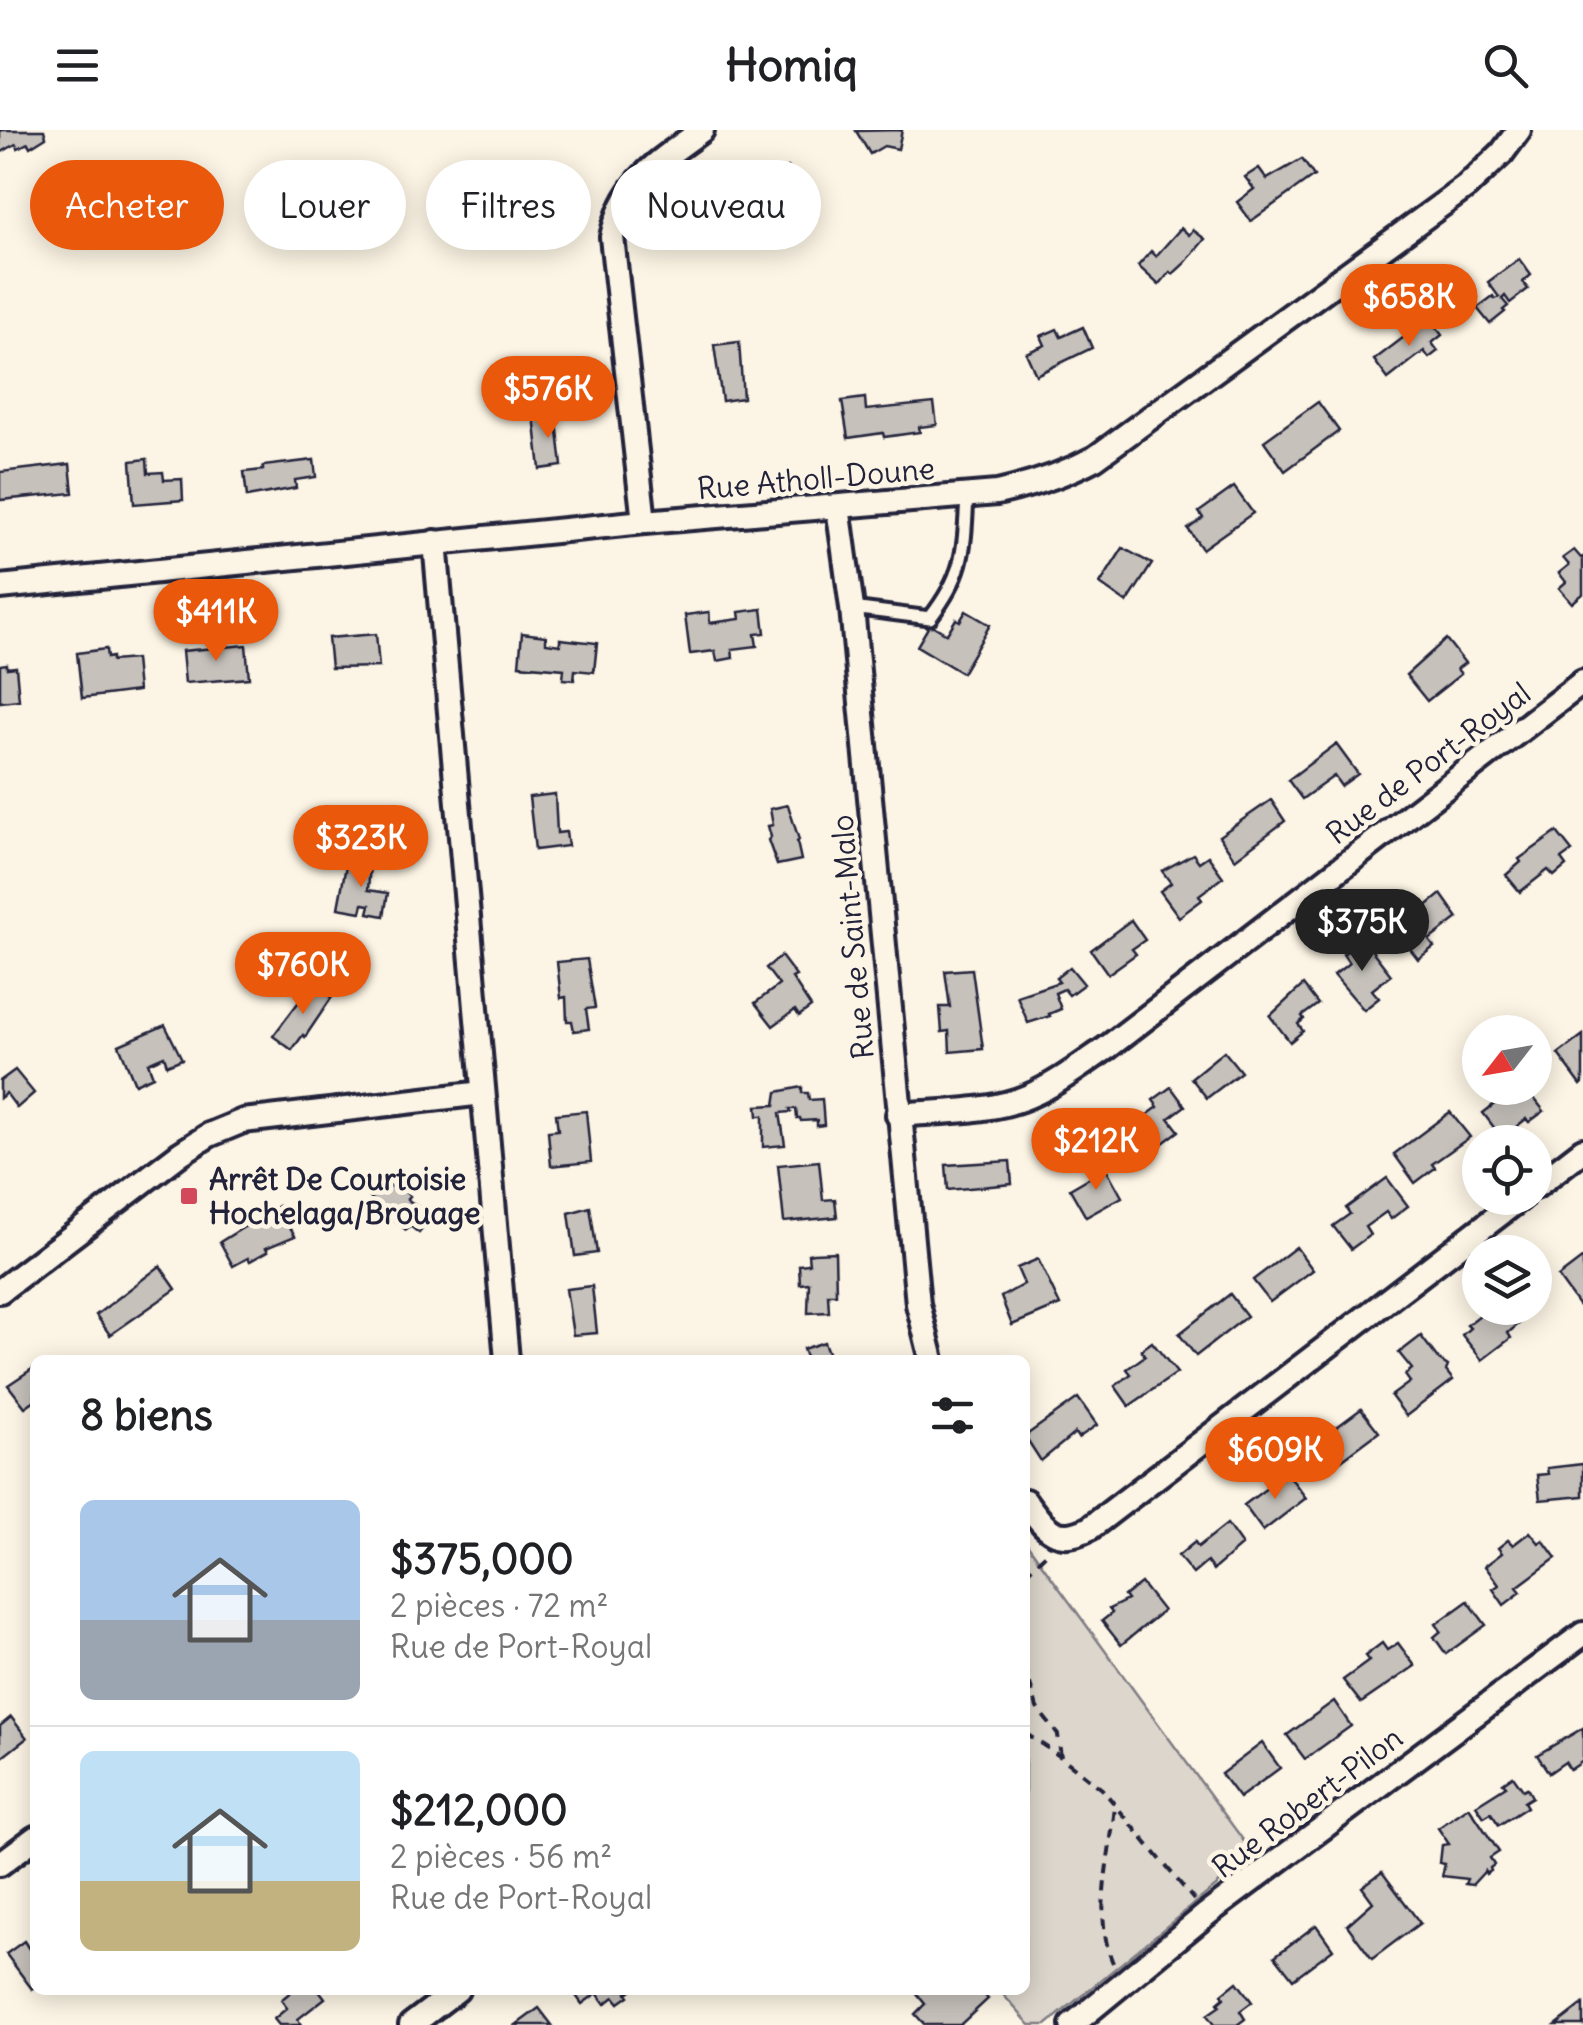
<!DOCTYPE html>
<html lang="fr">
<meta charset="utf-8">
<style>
body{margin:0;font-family:Delius,sans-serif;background:#f2f2f2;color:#202124;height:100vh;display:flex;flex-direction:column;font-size:38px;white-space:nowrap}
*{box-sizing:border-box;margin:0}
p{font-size:32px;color:#757577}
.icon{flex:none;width:55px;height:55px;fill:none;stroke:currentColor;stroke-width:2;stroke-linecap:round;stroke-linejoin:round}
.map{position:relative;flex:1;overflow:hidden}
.sheet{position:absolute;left:30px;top:1225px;width:1000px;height:640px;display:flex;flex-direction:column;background:#fff;border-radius:15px;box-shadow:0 5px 25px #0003}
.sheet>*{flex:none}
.banner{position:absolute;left:30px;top:30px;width:1000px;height:90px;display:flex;gap:20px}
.needle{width:65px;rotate:239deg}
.buttons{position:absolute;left:1462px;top:885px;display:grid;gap:20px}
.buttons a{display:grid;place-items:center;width:90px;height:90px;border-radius:50%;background:#fff;box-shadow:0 5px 25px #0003;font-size:50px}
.price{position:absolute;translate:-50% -85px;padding:0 22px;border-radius:35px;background:#ea580c;color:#fff;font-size:32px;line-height:65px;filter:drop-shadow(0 2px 5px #0008)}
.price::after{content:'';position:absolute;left:50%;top:60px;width:30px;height:22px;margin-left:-15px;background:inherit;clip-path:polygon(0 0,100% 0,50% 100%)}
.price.current{background:#222;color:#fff}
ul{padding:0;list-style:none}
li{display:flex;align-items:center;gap:30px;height:250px;padding:0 50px}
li+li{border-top:2px solid #e0e0e0}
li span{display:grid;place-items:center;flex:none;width:280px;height:200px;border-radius:15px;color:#555}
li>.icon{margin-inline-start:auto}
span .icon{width:120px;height:120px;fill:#fffc;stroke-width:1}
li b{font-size:42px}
h2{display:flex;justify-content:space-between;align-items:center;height:120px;padding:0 50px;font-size:42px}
.tag{padding:0 35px;border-radius:45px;background:#fff;box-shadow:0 5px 25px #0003;font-size:35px;line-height:90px}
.tag.current{background:#ea580c;color:#fff}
header{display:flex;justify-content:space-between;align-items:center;height:130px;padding:0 50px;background:#fff;font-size:45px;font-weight:800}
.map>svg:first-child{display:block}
.green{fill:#dcd6cc;stroke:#7f7c84;stroke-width:2.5}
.building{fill:#c6c1bb;stroke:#22223b;stroke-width:2.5}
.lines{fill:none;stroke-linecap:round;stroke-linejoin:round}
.service-casing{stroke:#22223b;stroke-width:19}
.minor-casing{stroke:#22223b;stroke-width:30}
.path{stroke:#22223b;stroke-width:4;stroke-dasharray:10 8;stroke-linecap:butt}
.service{stroke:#fcf5e5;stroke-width:11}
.minor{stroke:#fcf5e5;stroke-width:22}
.poi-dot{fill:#d1495b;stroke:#fcf5e5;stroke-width:4}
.labels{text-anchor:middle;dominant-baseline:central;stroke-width:9;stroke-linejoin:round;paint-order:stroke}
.street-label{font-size:30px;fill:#22223b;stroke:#fcf5e5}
.poi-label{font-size:30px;font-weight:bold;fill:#22223b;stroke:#fcf5e5;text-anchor:start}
</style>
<header><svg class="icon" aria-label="menu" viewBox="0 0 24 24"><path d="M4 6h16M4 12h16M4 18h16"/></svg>Homiq<svg class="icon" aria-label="search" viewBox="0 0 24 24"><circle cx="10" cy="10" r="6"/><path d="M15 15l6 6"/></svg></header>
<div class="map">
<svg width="1583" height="1895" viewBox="0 0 1583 1895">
<rect width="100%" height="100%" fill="#fcf5e5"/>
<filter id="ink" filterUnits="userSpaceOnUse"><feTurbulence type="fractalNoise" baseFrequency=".01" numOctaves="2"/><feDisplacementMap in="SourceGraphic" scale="20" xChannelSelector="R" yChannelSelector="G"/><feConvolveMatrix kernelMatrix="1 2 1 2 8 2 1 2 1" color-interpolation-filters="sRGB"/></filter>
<g filter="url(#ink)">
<path class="green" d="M1025,1411L1254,1725L1046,1895H1030L999,1860H1025Z"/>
<g class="building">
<path d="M0,0H44L46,7L30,17L28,13L18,18L16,14L0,23Z"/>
<path d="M902,0L898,19L884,16L870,24L856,1Z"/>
<path d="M1302,29L1314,46L1251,91L1237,72L1254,59L1245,47L1259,38L1267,49Z"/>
<path d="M788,37L803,57L798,61L802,68L787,79L782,73L756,91L741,71Z"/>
<path d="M1181,98L1189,105L1193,100L1205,109L1185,133L1173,144L1170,142L1159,155L1138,136L1151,121L1156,126Z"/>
<path d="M1519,129L1531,145L1523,152L1528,159L1510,173L1505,166L1502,169L1508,176L1503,180L1505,182L1490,194L1477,178L1493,166L1495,169L1499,167L1488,152Z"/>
<path d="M1429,188L1442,205L1432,213L1438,221L1429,228L1424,221L1388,249L1374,230Z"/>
<path d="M1083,197L1092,218L1036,245L1026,223L1045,215L1041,206L1057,199L1061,207Z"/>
<path d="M739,212L743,268L722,271L714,215Z"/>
<path d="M865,268L866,280L934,273L937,295L919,297L920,302L884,307L883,303L848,308L842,271Z"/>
<path d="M1318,272L1339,301L1285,341L1264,311Z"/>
<path d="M556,283L562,336L540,339L534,285Z"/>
<path d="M147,329L148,343L163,342L164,350L182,349L183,370L134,374L131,331Z"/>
<path d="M314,330L316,347L295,350L296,358L247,367L244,342L263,340V336Z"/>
<path d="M70,334L73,363L0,370V342Z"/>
<path d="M1234,357L1253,383L1202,419L1188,399L1203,388L1199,382Z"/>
<path d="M1123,418L1152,434L1127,473L1100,454Z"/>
<path d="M1574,420L1581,428L1583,427V464L1572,473L1559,458L1566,452L1559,443L1569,435L1563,428Z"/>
<path d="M762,479L765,503L755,504L757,516L732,519L733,528L717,531L715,521L690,524L685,485L709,482L710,493L740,489L739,482Z"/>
<path d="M966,481L990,495L962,543L917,516L930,494L947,504L956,489L960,491Z"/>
<path d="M522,503L546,506V513L560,515V509L597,513L594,542L575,540L574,550L563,549L564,539L519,535Z"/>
<path d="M376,504L379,537L331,538L328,508Z"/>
<path d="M1446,509L1465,533L1457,539L1461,544L1427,571L1406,545Z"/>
<path d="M246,515L249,548L185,553L182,521Z"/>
<path d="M106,519L107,528L112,527V531L135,529L138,561L82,568L77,523Z"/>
<path d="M7,534V538L16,537L19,570L0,572V535Z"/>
<path d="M1336,614L1358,644L1341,656L1334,646L1302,669L1288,650Z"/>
<path d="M555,664L557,703L566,702L568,716L535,720L529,667Z"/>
<path d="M1271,670L1285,691L1235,729L1219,706Z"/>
<path d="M788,675L799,710L797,712L801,730L777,735L768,710L771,707L768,696L773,695L770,679Z"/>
<path d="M1557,702L1572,721L1561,729L1566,736L1554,746L1548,740L1520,762L1506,745L1521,732L1519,729Z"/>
<path d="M1193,724L1199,732L1208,726L1223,747L1199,765L1202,770L1179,787L1160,761L1171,753L1162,741Z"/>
<path d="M347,730L370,734L368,760L388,763L384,786L368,783L370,775L363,774L361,782L338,778Z"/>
<path d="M1441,764L1458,788L1429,810L1434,817L1418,829L1393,796L1406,787L1408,791Z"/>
<path d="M1131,790L1145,810L1132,819L1136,824L1108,844L1091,820Z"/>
<path d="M1363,809L1391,845L1372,860L1379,868L1364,880L1334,845L1349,833L1343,824Z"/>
<path d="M781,826L796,846L792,848L811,877L799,886L795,880L773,896L755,873L779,855L766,838Z"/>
<path d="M587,829L595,878L586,879L589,899L574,901L572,891H567L566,867L561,868L557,832Z"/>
<path d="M1070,837L1084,854L1069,865L1064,859L1055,863L1061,879L1049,884L1050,886L1028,893L1017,866L1059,852L1056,848Z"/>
<path d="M972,839L983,919L950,922L949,901L942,902L940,877H950L945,841Z"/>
<path d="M313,853L332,867L305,907L303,905L292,920L273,906Z"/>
<path d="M1303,855L1318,874L1302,886L1304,889L1298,894L1303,901L1290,912L1270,886Z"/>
<path d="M165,895L182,929L167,935L164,926L148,933L153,946L135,954L119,915Z"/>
<path d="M1583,905V953L1581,955L1558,924Z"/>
<path d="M1224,921L1241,942L1207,968L1191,948Z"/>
<path d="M15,940L34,963L17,978L6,963L0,968V951Z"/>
<path d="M802,957V963H808L809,970L822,969L824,995L817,996V990L801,991L800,988H797L796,979H790L791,982L780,983L785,1015L763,1017V986H758L757,976L775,975L777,962Z"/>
<path d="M1171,957L1185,976L1169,988L1179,1001L1143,1028L1120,999L1140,984L1143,988L1158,977L1153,970Z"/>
<path d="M1515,958H1526L1544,981L1529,992L1526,989L1502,1008L1483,983Z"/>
<path d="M586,981L591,1032L551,1036L548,1001L558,1000L556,984Z"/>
<path d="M1450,982L1470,1007L1432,1034L1435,1038L1415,1053L1394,1024Z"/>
<path d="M819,1031L823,1070L835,1069L837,1087L784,1092L778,1035Z"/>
<path d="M1010,1031L1012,1054L948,1060L946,1035Z"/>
<path d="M1106,1038L1122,1067L1086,1087L1070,1059Z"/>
<path d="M380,1047L395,1060L398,1056L410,1066L407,1069L432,1087L419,1103L410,1096L406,1100L366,1064Z"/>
<path d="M1387,1048L1408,1076L1391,1089L1386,1082L1365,1097L1370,1105L1351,1119L1333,1096L1350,1084L1346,1078Z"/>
<path d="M278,1076L295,1106L266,1118L268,1121L250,1131L248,1128L233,1136L220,1112Z"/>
<path d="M590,1077L597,1123L575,1126L569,1083Z"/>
<path d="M1296,1117L1313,1140L1270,1172L1253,1150Z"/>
<path d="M835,1122L836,1164H828L829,1182L808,1183L809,1153L800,1154L799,1135L809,1134L808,1124L813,1123Z"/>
<path d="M1583,1128V1171L1578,1175L1558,1147Z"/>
<path d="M1038,1129L1060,1175L1012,1195L1001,1167L1024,1154L1017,1138Z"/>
<path d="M160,1136L176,1159L110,1205L96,1185Z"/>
<path d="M592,1156L597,1203L573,1205L566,1159Z"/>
<path d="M1230,1164L1247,1186L1196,1226L1179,1204Z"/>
<path d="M1489,1178H1511L1522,1191L1508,1203L1511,1208L1482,1230L1462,1205L1470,1198L1467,1195Z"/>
<path d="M1421,1206L1439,1230L1448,1236L1446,1241L1453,1250L1406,1286L1391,1266L1410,1252L1405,1245L1412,1239L1399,1223Z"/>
<path d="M824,1212L830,1228L837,1226L838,1230H807L803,1219Z"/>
<path d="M1152,1212L1177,1243L1129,1276L1115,1256L1131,1244L1127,1239L1145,1226L1141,1220Z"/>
<path d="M35,1237V1270L25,1277L8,1255Z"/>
<path d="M1078,1268L1097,1295L1078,1308L1075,1303L1041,1331L1025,1306Z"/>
<path d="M1361,1279L1379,1302L1336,1334L1318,1311Z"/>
<path d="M1583,1334V1366L1540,1370L1537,1345L1548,1344L1547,1338Z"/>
<path d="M1287,1343L1306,1368L1263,1401L1244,1375Z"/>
<path d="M1227,1394L1242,1415L1213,1440L1207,1432L1193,1444L1178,1426L1195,1412L1198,1417Z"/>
<path d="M1530,1402L1539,1413L1543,1410L1556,1428L1517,1457L1521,1462L1504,1475L1493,1459L1499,1455L1485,1436L1502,1423L1498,1418L1508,1410L1513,1415Z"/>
<path d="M1141,1453L1163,1481L1121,1515L1102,1491L1112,1483L1109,1479L1127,1470L1124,1466Z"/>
<path d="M1468,1471L1486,1495L1446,1524L1434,1507L1441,1501L1436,1494Z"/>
<path d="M1382,1513L1387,1520L1398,1513L1415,1536L1361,1573L1343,1550L1369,1531L1365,1526Z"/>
<path d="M1334,1571L1351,1596L1305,1629L1287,1605Z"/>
<path d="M11,1587L27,1608L0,1629V1596Z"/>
<path d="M1583,1598V1631L1570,1640L1565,1632L1549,1643L1537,1625Z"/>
<path d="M1262,1613L1280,1638L1239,1668L1221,1644Z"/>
<path d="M1513,1646L1523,1660L1527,1658L1532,1667L1524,1672L1527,1677L1499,1695L1491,1683L1484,1687L1476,1675L1506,1656L1503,1653Z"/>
<path d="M1469,1677L1499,1722L1490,1728L1494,1735L1490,1738L1491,1741L1486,1744L1485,1741L1472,1755L1465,1754L1467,1749L1442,1746L1445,1734L1440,1733L1442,1715L1449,1714L1438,1698Z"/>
<path d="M1382,1742L1420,1793L1372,1829L1347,1795L1373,1772L1362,1757Z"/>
<path d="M1316,1795L1333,1819L1293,1849L1275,1826Z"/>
<path d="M24,1811L29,1819L35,1815V1857L32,1859L6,1824Z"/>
<path d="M1237,1852L1252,1872L1240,1881L1245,1889L1237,1895H1214L1207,1885L1220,1876L1218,1873L1224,1868L1222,1864Z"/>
<path d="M293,1860H319L325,1868L298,1889L301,1895H279L274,1889L287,1878L281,1870Z"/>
<path d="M572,1860H631L627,1863L629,1866L619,1873L614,1867L605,1874L597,1863L582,1874Z"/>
<path d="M919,1860H980L988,1869L960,1895H925L915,1884L925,1874L916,1863Z"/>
<path d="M1583,1874V1895H1556Z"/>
<path d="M539,1878L552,1895H516Z"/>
</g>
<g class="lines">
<defs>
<path id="service" d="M852,478L930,488C965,443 964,420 967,366"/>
<g id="minor">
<path d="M838,377L852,478L918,1174L932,1230"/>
<path d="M644,392L612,107C625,49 658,33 702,0"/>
<path d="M435,412L507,1230"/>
<path d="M0,457L644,392L997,363C1032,355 1063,345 1095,328L1466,57L1502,23L1519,0"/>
<path d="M898,985C940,981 990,983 1029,966C1057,954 1083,934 1108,917L1583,552"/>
<path d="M1535,1057L1583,1020"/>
<path d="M0,1161L181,1023L209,1005L243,991L483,963"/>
<path d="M1025,1371C1045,1398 1056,1416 1090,1398L1521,1068"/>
<path d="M0,1734L35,1708"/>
<path d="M411,1895L457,1860"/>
<path d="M1072,1895L1207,1784L1583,1504"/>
</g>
</defs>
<use href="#service" class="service-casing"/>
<use href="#minor" class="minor-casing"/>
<g class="path">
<path d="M1025,1444L1048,1422"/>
<path d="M1025,1536L1037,1578L1058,1605L1061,1627L1102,1659L1194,1770"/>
<path d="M1025,1603L1061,1627"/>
<path d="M1113,1833C1092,1784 1111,1726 1115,1675"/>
</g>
<use href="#service" class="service"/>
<use href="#minor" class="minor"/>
</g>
</g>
<rect class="poi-dot" x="179" y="1056" width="20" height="20" rx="5"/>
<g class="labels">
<g class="street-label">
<text transform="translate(816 348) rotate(-5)">Rue Atholl-Doune</text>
<text transform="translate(1428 633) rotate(-37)">Rue de Port-Royal</text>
<text transform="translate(852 807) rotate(-95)">Rue de Saint-Malo</text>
<text transform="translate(1307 1672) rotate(-37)">Rue Robert-Pilon</text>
</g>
<g class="poi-label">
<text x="209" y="1049">Arrêt De Courtoisie<tspan x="209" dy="34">Hochelaga/Brouage</tspan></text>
</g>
</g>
</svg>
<div class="buttons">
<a><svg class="needle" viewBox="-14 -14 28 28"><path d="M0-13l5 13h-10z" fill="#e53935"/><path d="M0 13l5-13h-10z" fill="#757577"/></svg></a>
<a><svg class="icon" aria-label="locate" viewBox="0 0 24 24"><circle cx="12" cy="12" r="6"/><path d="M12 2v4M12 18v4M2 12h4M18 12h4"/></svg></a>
<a><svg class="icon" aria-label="layers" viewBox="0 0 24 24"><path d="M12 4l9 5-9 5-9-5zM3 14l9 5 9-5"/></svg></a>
</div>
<b class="price" style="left:1409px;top:219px">$658K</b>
<b class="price" style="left:548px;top:311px">$576K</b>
<b class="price" style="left:216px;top:534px">$411K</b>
<b class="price" style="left:361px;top:760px">$323K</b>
<b class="price current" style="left:1362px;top:844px">$375K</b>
<b class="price" style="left:303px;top:887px">$760K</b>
<b class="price" style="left:1096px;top:1063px">$212K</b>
<b class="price" style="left:1275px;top:1372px">$609K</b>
<div class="banner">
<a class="tag current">Acheter</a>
<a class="tag">Louer</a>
<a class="tag">Filtres</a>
<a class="tag">Nouveau</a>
</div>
<section class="sheet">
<h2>8 biens<svg class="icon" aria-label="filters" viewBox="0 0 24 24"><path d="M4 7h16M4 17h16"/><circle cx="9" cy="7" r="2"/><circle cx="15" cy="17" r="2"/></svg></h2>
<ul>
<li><span style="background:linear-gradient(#a9c7e8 60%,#9aa5b1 0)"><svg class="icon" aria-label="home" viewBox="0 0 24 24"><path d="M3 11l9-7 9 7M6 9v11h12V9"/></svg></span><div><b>$375,000</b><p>2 pièces · 72 m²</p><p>Rue de Port-Royal</p></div></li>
<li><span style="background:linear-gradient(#bfe0f5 65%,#c2b280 0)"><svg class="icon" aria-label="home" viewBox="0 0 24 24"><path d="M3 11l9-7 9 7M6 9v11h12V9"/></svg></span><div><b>$212,000</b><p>2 pièces · 56 m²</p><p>Rue de Port-Royal</p></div></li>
</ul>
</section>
</div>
